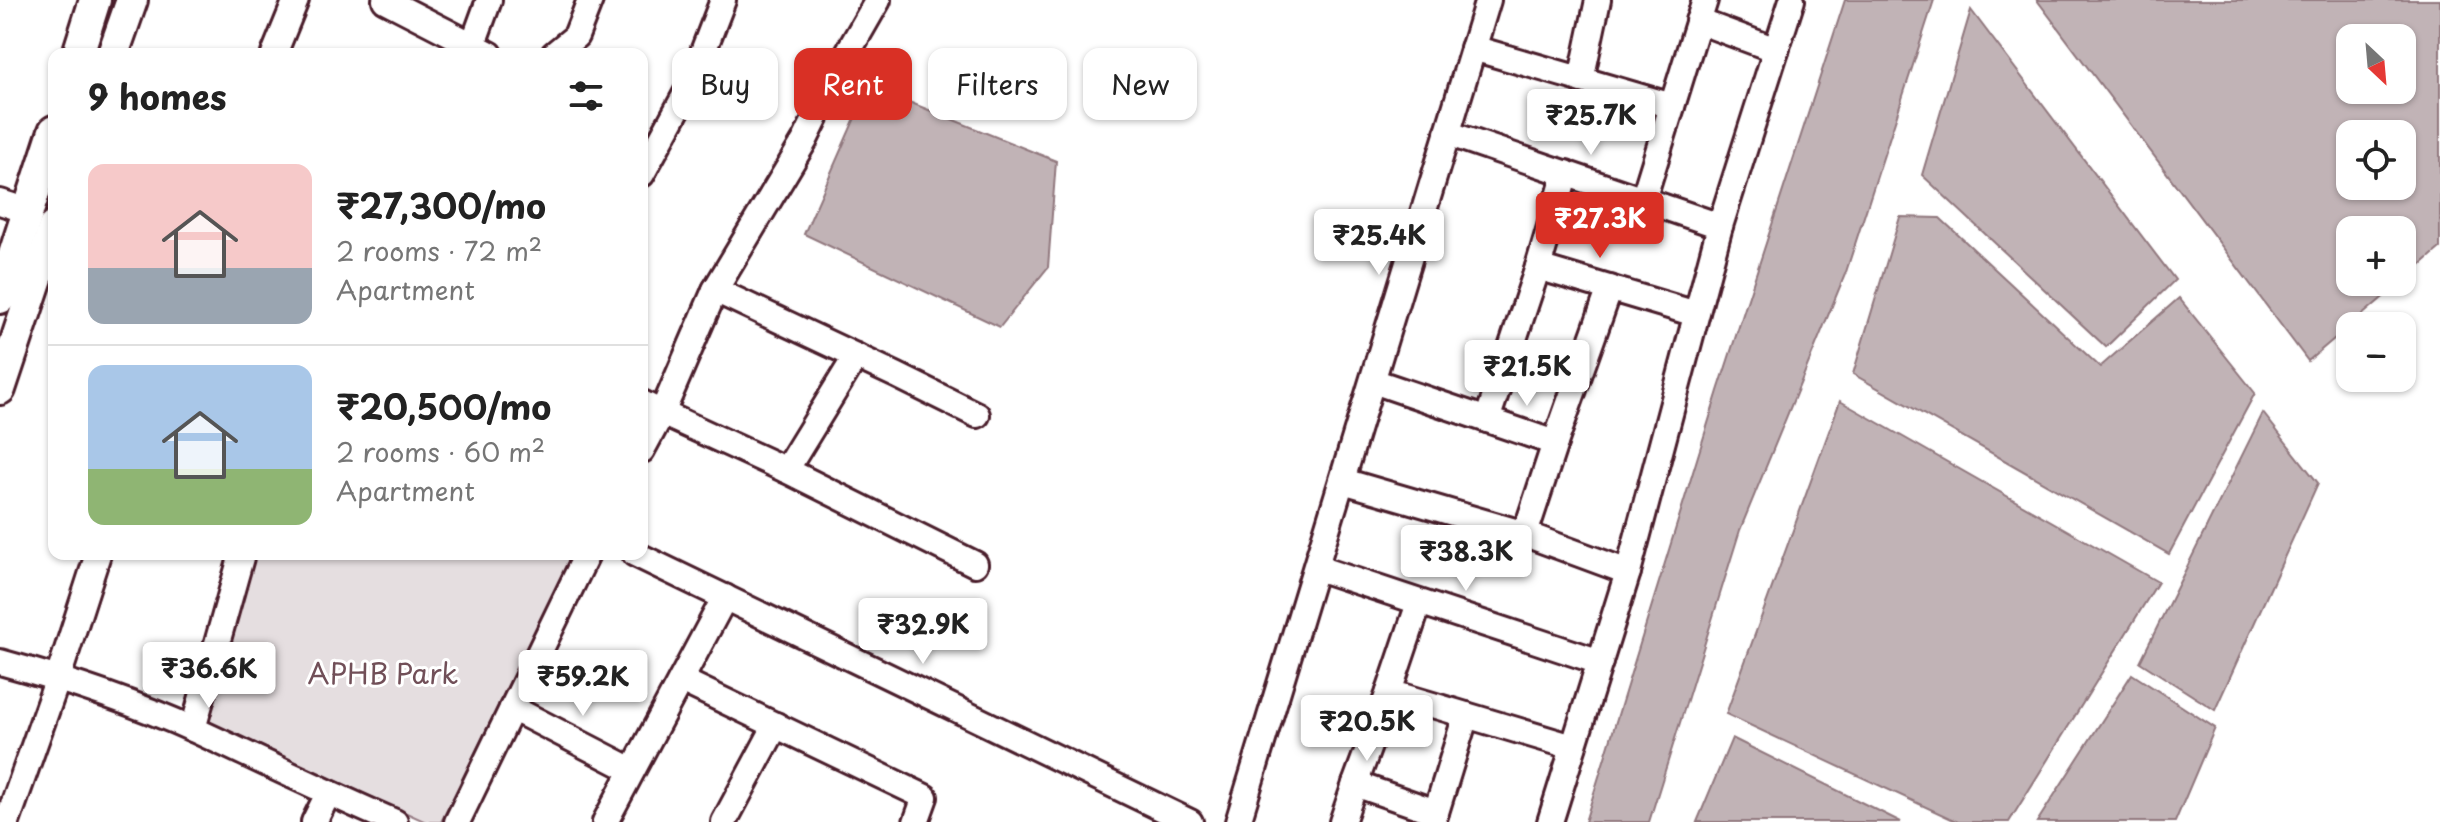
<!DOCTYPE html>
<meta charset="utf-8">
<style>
body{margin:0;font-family:"Playpen Sans",sans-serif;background:#f2f2f2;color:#222;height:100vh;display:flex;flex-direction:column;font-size:30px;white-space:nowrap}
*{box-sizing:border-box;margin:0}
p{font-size:26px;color:#767676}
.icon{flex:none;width:44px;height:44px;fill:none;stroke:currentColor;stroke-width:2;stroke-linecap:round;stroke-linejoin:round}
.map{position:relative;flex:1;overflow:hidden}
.panel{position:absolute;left:48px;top:48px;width:600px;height:512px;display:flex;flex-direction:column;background:#fff;border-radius:16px;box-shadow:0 2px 6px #0004}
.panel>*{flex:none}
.banner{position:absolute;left:672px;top:48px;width:760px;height:72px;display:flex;gap:16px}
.needle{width:52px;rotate:154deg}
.fabs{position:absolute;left:2336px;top:24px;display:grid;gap:16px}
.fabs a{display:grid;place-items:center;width:80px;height:80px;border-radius:16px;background:#fff;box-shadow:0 2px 6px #0004;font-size:40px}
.price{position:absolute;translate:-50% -68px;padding:0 18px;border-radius:8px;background:#fff;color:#222;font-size:26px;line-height:52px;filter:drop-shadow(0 2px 4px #0008)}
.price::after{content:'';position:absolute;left:50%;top:48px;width:24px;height:18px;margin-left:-12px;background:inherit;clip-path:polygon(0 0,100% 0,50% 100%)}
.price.current{background:#d93025;color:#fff}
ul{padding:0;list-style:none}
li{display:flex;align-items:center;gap:24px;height:200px;padding:0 40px}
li+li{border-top:2px solid #e0e0e0}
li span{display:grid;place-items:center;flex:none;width:224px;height:160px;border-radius:16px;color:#555}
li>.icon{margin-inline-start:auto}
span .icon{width:96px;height:96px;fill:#fffc;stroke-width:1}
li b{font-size:34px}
h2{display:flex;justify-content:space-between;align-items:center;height:96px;padding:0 40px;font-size:34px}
.tag{padding:0 28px;border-radius:16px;background:#fff;box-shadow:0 2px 6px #0004;font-size:28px;line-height:72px}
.tag.current{background:#d93025;color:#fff}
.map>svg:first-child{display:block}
.green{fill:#e5dee0;stroke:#987e86;stroke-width:2}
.water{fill:#c1b3b6;stroke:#91787e;stroke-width:2;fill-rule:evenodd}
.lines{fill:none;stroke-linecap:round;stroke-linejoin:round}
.minor-casing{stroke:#4a1f2b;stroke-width:30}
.major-casing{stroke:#4a1f2b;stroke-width:36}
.minor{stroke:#fff;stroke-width:24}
.major{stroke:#fff;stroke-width:30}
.labels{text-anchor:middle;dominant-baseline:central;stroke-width:6;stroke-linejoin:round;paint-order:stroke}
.park-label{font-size:28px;fill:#714f58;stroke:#fff}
</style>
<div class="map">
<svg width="2440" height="822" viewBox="0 0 2440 822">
<rect width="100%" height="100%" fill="#fff"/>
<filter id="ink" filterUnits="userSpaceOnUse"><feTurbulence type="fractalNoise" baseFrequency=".0125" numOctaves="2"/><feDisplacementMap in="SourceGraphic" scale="16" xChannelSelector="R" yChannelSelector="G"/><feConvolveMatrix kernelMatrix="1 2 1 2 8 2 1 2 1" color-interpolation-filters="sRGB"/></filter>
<g filter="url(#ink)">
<path class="green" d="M255,554H573L441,822H426L207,721Z"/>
<g class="water">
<path d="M1845,0H1934L1846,272L1740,530L1649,822H1585L1718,391Z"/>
<path d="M2037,0H2440V248L2402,281V230H2350V282H2401L2308,361ZM2402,38V90H2350V38ZM2402,134V186H2350V134Z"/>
<path d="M1971,10L2175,280L2106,347L1922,175Z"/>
<path d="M869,86L1056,161L1048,267L1000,327L804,234Z"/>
<path d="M1900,217L1940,218L2100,367L2179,298L2255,393L2169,554L1853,374Z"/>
<path d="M1840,401L2158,582L2009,822H1958L1726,714Z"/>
<path d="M2263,413L2318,483L2215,710L2140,662Z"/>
<path d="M2132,674L2215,728L2175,822H2037Z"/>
<path d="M1732,738L1901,822H1697Z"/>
</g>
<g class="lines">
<defs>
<g id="minor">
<path d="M385,0L490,54"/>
<path d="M1698,21L1776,50"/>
<path d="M473,44L489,0"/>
<path d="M1473,48L1672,106"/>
<path d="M274,54L296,0"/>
<path d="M554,54L576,36L590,0"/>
<path d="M1581,80L1598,0"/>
<path d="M1447,133L1720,226"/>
<path d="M1566,173L1538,267L1696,314"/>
<path d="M642,174L689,88L723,0"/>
<path d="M1643,200L1705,0"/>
<path d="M0,202L28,211"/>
<path d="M715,290L805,140L847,54L878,0"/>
<path d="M856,356L786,470L975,564"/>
<path d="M1373,381L1555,443L1610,288"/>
<path d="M642,403L662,413L715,290L896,375L977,415"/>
<path d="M1487,420L1538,267"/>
<path d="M642,450L662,413L786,470"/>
<path d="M1343,481L1525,534L1628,572"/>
<path d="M1525,534L1555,443"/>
<path d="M635,554L1190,822"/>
<path d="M1317,568L1600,662"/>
<path d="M1419,603L1389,692L1573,747"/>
<path d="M0,662C66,680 133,702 195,730C262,761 327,793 395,822"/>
<path d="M681,680L925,797L916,822"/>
<path d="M512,708L632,770"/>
<path d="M193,729L242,554"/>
<path d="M1355,784L1389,692"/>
<path d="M7,822L58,678L98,554"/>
<path d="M314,822L328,794"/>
<path d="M457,822L587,554"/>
<path d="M605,822L725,597"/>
<path d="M724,822L776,725"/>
<path d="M1238,822L1488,0"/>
<path d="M1342,822L1355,784L1436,812"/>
<path d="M1433,822L1466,715"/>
<path d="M1550,822L1628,572L1720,226L1792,0"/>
</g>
<g id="major">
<path d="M78,54L95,0"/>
<path d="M113,54L132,0"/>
<path d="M0,298L54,131"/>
<path d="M0,389L54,227"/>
</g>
</defs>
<use href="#minor" class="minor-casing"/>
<use href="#major" class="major-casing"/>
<use href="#minor" class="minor"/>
<use href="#major" class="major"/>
</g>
</g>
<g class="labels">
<g class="park-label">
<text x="383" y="672">APHB Park</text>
</g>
</g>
</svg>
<div class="fabs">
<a><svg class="needle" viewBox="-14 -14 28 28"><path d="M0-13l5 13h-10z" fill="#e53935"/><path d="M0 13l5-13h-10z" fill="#767676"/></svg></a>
<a><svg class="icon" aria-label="locate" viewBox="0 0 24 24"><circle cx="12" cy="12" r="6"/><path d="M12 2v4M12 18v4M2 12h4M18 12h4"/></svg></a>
<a>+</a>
<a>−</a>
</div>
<b class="price" style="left:1591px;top:157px">₹25.7K</b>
<b class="price current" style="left:1600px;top:260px">₹27.3K</b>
<b class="price" style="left:1379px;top:277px">₹25.4K</b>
<b class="price" style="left:1527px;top:408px">₹21.5K</b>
<b class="price" style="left:1466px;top:593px">₹38.3K</b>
<b class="price" style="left:923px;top:666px">₹32.9K</b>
<b class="price" style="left:209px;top:710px">₹36.6K</b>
<b class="price" style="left:583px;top:718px">₹59.2K</b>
<b class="price" style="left:1367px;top:763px">₹20.5K</b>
<div class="banner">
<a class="tag">Buy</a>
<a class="tag current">Rent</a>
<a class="tag">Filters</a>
<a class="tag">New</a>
</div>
<section class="panel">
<h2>9 homes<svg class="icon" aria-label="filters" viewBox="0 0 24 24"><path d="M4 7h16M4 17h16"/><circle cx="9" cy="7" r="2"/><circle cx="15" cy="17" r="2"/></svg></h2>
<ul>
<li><span style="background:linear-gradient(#f6c9c9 65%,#9aa5b1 0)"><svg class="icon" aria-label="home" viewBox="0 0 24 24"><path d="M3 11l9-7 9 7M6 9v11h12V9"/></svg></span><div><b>₹27,300/mo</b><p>2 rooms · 72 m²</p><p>Apartment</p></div></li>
<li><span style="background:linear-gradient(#a9c7e8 65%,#8fb573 0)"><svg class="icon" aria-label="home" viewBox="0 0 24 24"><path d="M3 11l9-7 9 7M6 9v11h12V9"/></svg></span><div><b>₹20,500/mo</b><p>2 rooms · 60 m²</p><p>Apartment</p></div></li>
</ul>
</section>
</div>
